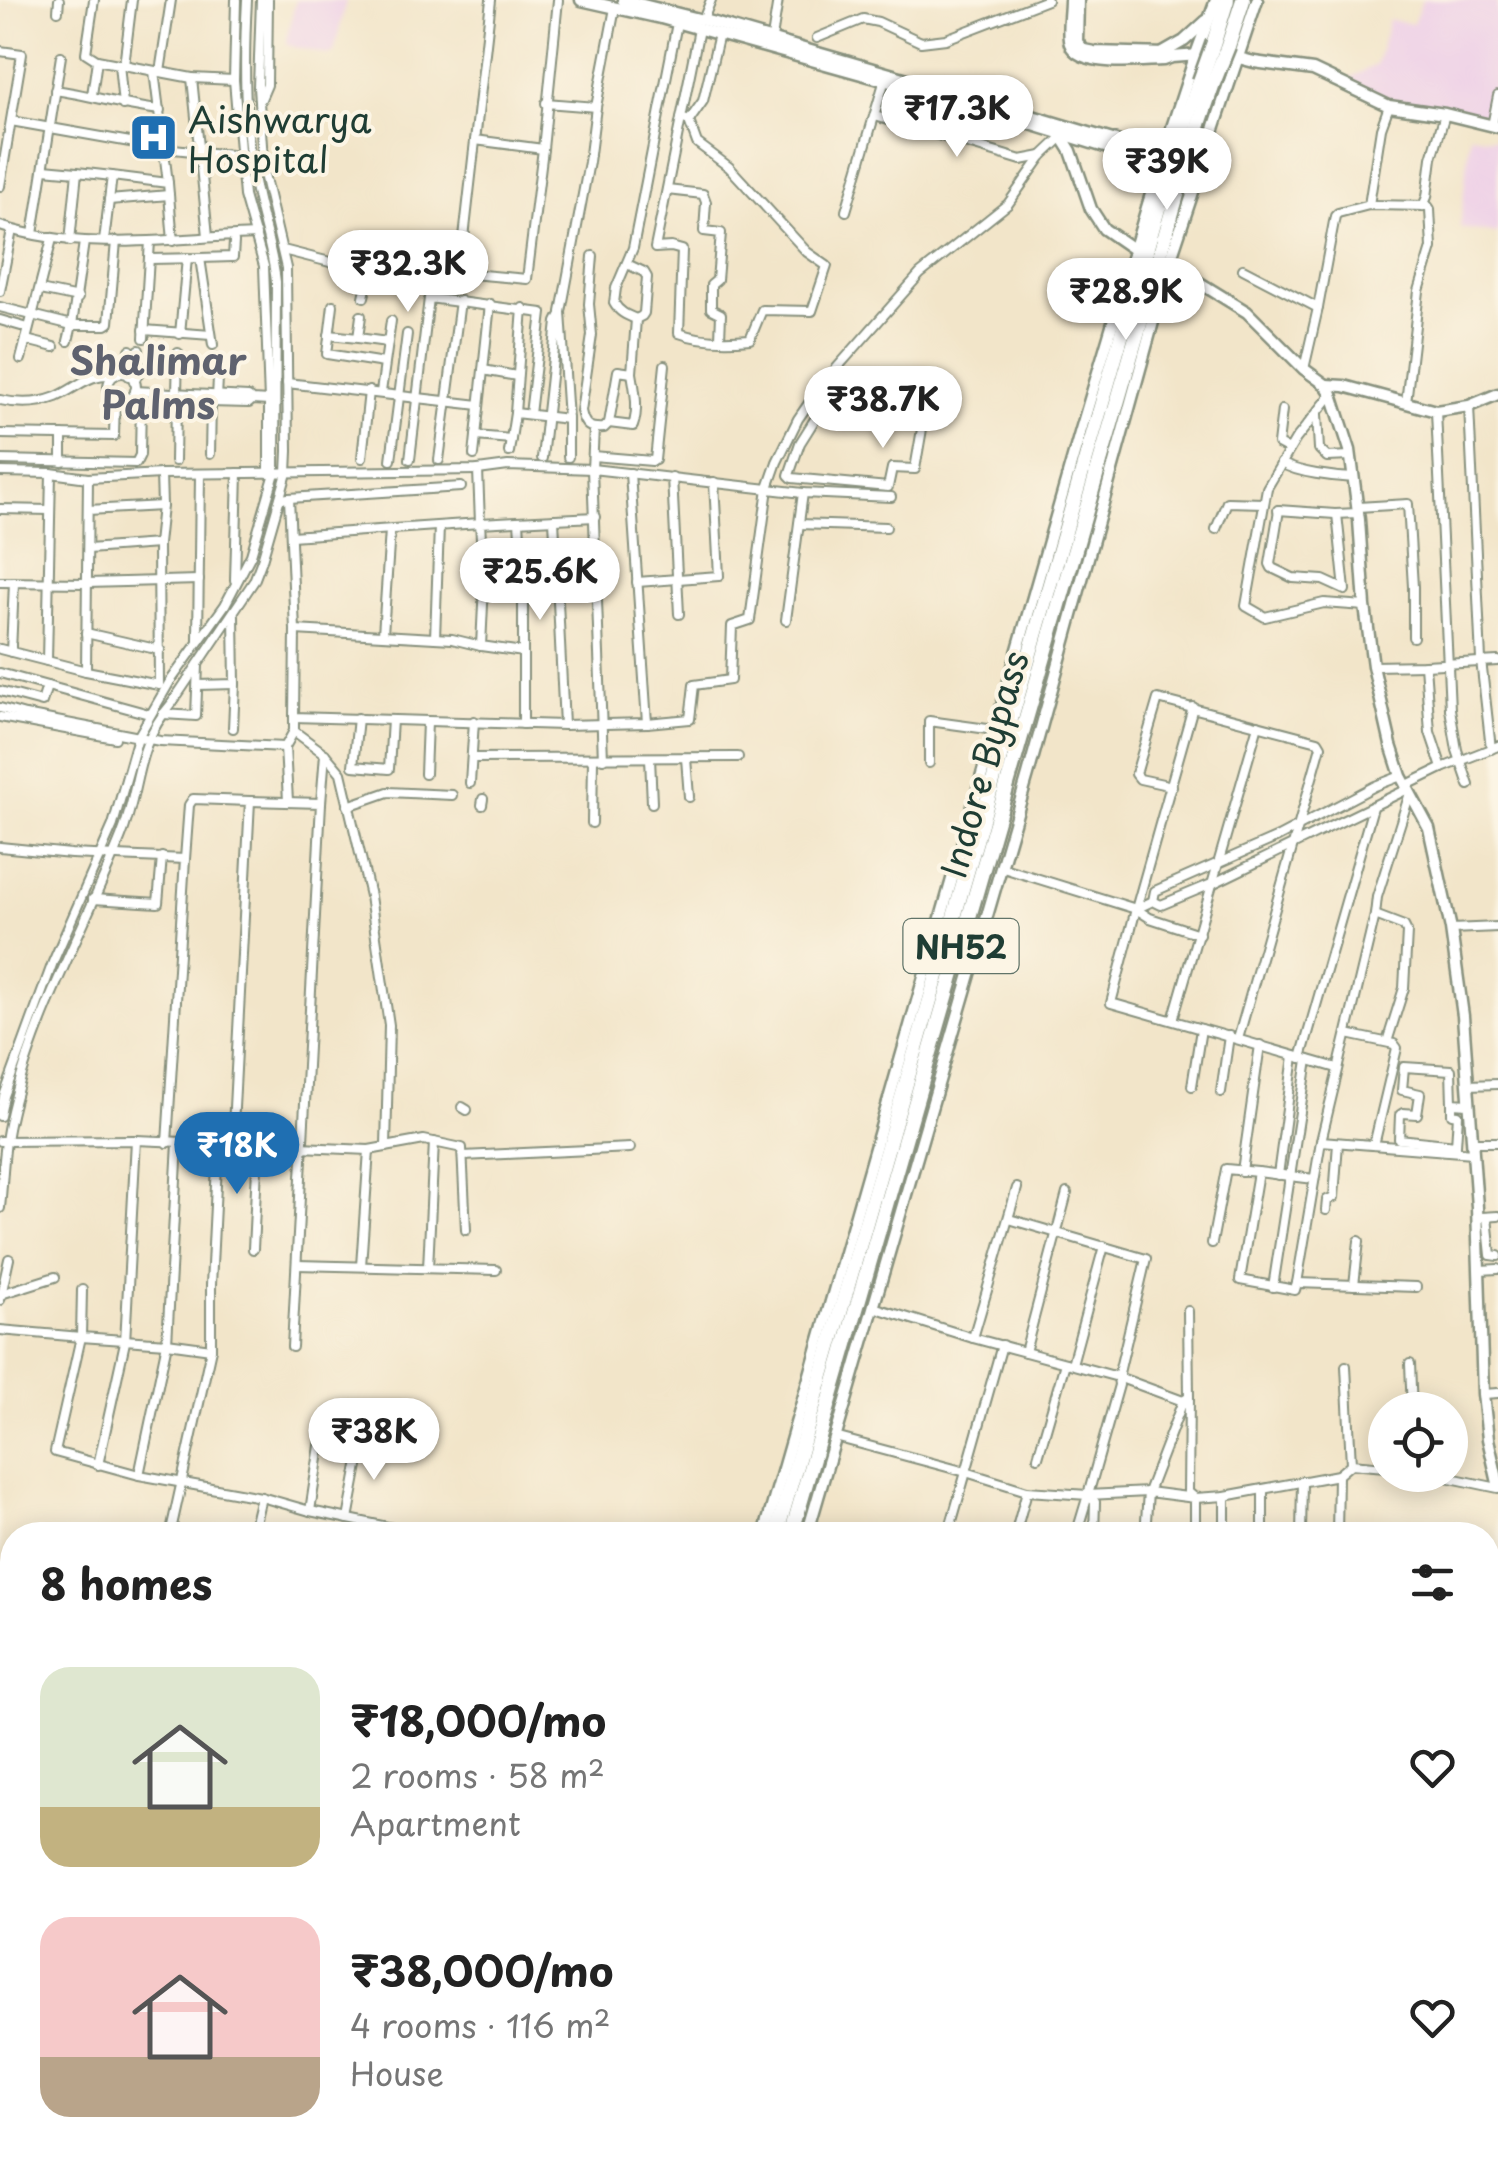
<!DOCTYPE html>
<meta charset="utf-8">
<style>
body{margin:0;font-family:"Playpen Sans",sans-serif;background:#f6f6f6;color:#222;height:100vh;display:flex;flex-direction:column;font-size:38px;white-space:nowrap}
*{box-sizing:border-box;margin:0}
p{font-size:32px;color:#767676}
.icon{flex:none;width:55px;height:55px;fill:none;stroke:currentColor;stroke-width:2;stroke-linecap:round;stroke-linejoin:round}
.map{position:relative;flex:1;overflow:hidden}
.sheet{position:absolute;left:0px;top:1522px;width:1500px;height:642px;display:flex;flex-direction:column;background:#fff;border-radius:40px 40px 0 0;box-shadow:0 5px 25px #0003}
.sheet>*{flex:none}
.tools{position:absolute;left:1368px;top:1392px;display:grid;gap:20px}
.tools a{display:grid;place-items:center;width:100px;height:100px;border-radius:50%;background:#fff;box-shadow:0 5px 25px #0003;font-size:50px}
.price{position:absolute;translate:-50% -85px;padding:0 22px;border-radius:35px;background:#fff;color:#222;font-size:32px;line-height:65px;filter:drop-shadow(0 2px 5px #0008)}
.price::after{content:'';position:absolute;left:50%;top:60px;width:30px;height:22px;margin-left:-15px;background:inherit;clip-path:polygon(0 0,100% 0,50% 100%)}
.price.on{background:#1f6fb2;color:#fff}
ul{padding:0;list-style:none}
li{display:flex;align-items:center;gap:30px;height:250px;padding:0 40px}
li span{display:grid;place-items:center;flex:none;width:280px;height:200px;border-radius:30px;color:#555}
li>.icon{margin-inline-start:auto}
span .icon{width:120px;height:120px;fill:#fffc;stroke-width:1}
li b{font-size:42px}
h2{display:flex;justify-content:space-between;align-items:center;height:120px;padding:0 40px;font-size:42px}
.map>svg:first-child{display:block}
.built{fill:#eed0e7}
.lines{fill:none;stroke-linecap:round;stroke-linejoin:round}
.street-casing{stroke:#88917e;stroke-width:12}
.secondary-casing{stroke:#88917e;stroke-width:15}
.highway-casing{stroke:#88917e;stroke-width:19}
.street{stroke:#fff;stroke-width:8}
.secondary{stroke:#fff;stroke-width:10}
.highway{stroke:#fff;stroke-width:14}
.highway-bridge-casing{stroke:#88917e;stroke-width:19;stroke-linecap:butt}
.highway-bridge{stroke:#fff;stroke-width:14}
.labels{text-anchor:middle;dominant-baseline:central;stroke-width:8;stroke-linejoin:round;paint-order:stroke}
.shield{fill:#fcf5e5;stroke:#617469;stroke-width:2.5}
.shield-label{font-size:32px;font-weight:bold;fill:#1f3d34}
.poi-label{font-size:35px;fill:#1f3d34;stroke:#fcf5e5;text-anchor:start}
.street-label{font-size:35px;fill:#1f3d34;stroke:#fcf5e5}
.neighbourhood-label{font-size:38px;font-weight:bold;fill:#5f626f;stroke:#fcf5e5}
</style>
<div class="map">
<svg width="1498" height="2163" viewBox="0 0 1498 2163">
<rect width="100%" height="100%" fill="#fcf5e5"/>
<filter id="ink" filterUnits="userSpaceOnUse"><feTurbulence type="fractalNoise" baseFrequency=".01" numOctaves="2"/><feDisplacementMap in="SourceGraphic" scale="20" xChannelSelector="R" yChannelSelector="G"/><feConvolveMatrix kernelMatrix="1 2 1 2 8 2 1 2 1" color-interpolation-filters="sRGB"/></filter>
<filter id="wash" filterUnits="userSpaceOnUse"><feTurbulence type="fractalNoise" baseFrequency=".0048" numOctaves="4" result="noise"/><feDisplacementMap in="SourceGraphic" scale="40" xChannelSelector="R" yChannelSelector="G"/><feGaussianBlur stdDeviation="2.25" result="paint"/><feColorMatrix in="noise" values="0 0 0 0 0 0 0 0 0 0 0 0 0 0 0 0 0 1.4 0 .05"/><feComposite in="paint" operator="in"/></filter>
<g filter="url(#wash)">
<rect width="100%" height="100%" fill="#f2e5c9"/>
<g class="built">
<path d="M296,0H346L334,52L328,55L287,45L286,39Z"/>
<path d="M1422,0H1486L1498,2V66L1488,117L1390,99L1348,79L1376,65L1389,20L1413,24Z"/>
<path d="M1470,135L1498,139V234L1460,228Z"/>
</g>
</g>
<g filter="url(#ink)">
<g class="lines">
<defs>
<g id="street">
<path d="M236,0L234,80L244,196L264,266L269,401V473"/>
<path d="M491,0L460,273L527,279L543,149L558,0"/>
<path d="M58,11L59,0"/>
<path d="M703,20L711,0"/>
<path d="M817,38L863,19L878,22L921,42L946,39L1047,0"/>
<path d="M771,44L778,0"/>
<path d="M0,51L22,54L0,186"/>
<path d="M97,60L192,78"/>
<path d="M119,64L123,105"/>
<path d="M124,65L132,0"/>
<path d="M154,71L168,183"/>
<path d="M160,72L171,0"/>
<path d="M55,90C91,95 124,106 160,110"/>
<path d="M92,95L97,60L86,53L94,0"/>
<path d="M261,99L267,85L268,0"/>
<path d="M546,103L596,107"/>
<path d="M875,116L1021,160L1042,156"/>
<path d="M681,118L689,121L697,143L729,167L807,252L827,266L812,311L762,310L750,339C728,341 700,341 679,333L682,250L671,247L655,248L699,29"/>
<path d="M11,121L164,148L240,156"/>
<path d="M689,121L703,101L719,34"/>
<path d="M1492,126L1498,96"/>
<path d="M475,140L543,149"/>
<path d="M44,169L77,172L70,241"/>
<path d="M77,172L112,176"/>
<path d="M667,190L703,194L706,202L704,231L721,233L717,280L711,285V309L721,314L720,338"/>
<path d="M109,200L169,195"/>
<path d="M1369,205L1381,128L1389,106"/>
<path d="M1423,206L1427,197L1432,158L1445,114"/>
<path d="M846,211L886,76"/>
<path d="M0,226C83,253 170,238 256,235"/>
<path d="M33,234L61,56"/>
<path d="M208,236L192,78L234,80"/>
<path d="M104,241L112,176L168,183L173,241"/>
<path d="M283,250L369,272"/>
<path d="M593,256L589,304L592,335L581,411C584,426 589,429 604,428L609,423L618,371L632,373L636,319L642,316L644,313L647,277L644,272L627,264"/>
<path d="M200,258L233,257L234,242"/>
<path d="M150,259L200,258L213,345"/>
<path d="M1243,269L1318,308"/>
<path d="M40,290L78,298"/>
<path d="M0,291L12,230"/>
<path d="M364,297L376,244"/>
<path d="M333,305L327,354L384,363"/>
<path d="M0,307L72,325L84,242"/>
<path d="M636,319C626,315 619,312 614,303L616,288L633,248L677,23"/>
<path d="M0,320L28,328"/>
<path d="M144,330L211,335"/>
<path d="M180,334L187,258"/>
<path d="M329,335L358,338L361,316"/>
<path d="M144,338L150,241"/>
<path d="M358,338L387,342"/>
<path d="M26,340L54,347"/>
<path d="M68,341L72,325H106L109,323L116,241"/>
<path d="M21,359L52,239"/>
<path d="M1304,369L1318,308L1335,216L1338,213L1369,205L1428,206L1430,209L1432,248L1419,291L1406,403"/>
<path d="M483,370L517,376"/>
<circle cx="122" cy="387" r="14"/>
<path d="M129,376L130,350"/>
<path d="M134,381L138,374L139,350"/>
<path d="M843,382L925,412L915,469L892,468L888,487L792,478L789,475L800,443L837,384Z"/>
<path d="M287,383L479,405"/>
<path d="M135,391L248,397L252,400L269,401"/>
<path d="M381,392L391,321"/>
<path d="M177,393L178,353"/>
<path d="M1332,394L1296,439L1267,488L1246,606L1265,617L1324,603L1365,606"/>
<path d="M217,398L219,358"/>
<path d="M0,400C18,404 38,404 56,397C77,388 90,372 115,375"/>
<path d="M129,400L249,403L252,400"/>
<path d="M1469,406L1481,660L1491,749"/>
<path d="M1282,410L1278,444L1289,450"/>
<path d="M1436,411L1450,709L1457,750L1469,785"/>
<path d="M515,413L568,419"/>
<path d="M1317,414L1319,449L1327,457L1351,456"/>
<path d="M609,423L633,426C639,409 635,391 632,373"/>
<path d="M594,428L592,469L603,759"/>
<path d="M0,434L114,436L115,399"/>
<path d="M476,436L511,439"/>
<path d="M509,452L515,413L523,308"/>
<path d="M210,454L211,403"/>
<path d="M474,455L490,304"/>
<path d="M593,456L652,461L655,460L665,365"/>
<path d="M568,457V419L561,312L589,162L596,107L615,8"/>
<path d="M362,458L369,391"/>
<path d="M542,458L557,322L560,316"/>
<path d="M410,459L429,298L542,313L530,414"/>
<path d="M0,460L136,463L140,455L141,401"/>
<path d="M391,460L407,334"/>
<path d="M439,460L460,301"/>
<path d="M175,461L176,402"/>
<path d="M62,462V435"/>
<path d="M1281,463C1297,473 1334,477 1354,478"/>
<path d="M0,472L51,473L88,478L161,474L478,470L508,466L592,469L803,493L891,497"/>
<path d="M630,473L647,723"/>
<path d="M672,477L679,614"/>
<path d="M289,498L461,487"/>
<path d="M280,499L289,498L295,630L294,717L564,725L647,723L690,719L694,685L730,680L732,626L750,620L768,488L777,462L798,419L820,387L920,274L1008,204L1042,156L1061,138"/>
<path d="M1358,507L1408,504L1413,587V637"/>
<path d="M0,509L50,510"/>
<path d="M88,510L162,506"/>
<path d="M1278,510L1335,514L1358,513"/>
<path d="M1279,510L1270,564L1272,568L1293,578L1323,580L1345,590L1337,514"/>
<path d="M554,519L564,725"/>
<path d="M519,521L523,585"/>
<path d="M799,524L886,527"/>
<path d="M1216,529L1227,502L1264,503"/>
<path d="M291,536L480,523L478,470"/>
<path d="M88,549L158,544L162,506L161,474"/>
<path d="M235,580L238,473"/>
<path d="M0,582L87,583L199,580"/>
<path d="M637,582L719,576L714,482"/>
<path d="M484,584L481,646L523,652"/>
<path d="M786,620L803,493"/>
<path d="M295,630L452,639L481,646"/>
<path d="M86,633L160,650"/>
<path d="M383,634L390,530"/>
<path d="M435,638L439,526"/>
<path d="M198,641L200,474"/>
<path d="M0,649L86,671L159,685L158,544"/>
<path d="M11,652L14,582"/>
<path d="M47,661L51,473"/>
<path d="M1373,666L1425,665L1498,661"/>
<path d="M86,671L88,478"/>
<path d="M0,673L149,714"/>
<path d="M198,685L235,684L234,615"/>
<path d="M0,691L42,702L47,686"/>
<path d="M1193,707L1136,909L1150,918L1199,934"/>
<path d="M0,708L25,715L160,741L285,747"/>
<path d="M163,714L196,716L198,665"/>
<path d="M0,717L115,738"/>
<path d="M358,718L353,766L389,769L392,720"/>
<path d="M523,724V585L484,584L480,523L595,517"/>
<path d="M233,728L235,684"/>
<path d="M294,731L325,754L341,773L370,896L389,1025L386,1147"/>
<path d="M472,758L738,757"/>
<path d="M650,758L652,803"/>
<path d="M686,758L689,797"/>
<path d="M929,763V721L995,730"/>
<path d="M1442,768L1498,746"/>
<path d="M425,774L427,722"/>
<path d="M470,783L474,721"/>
<path d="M1407,785L1442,768L1430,732L1425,665"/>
<path d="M1172,786L1140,779L1136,774L1158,699L1318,741L1321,746L1238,1039"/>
<path d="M250,801L321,803L292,1347"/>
<path d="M288,801L285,747L294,731V717"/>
<path d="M321,803L325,754"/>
<path d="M482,805L483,799"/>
<path d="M348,806L388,792L452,795"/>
<path d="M592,823L593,759"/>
<path d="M0,847L71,854L185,859L167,1143"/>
<path d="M185,859L189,805L193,799L250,801L232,1146"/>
<path d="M1000,867L1136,909L1153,901L1161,905L1214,883L1408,789"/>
<path d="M93,899L158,903L162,857"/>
<path d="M1153,901L1155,891L1278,837L1375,786L1401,776"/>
<path d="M1136,909L1111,1003L1337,1068"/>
<path d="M1375,915L1404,926L1407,932L1404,988L1387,1042"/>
<path d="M1451,929L1498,927"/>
<path d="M1173,1020L1258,725"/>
<path d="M1347,1034L1394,1044L1397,1048L1374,1145"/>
<path d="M1301,1058L1373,807"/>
<path d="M1468,1085L1498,1084"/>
<path d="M1192,1086L1201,1029"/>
<path d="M1221,1092L1229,1036"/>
<path d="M1452,1103V1114L1458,1115L1456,1145L1399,1139L1400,1115L1403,1113L1417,1114L1420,1094L1402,1090L1404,1067L1451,1070L1452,1103L1469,1104"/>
<path d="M462,1107L467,1110"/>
<path d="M0,1116L4,1096L53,962L113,825L138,737L169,683L225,605L251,555L275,473L276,282C272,244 257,208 252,169C244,116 244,54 247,0"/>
<path d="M136,1140L369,1150L424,1140L462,1148L466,1230"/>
<path d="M0,1141L136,1140L125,1342L98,1465"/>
<path d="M1321,1141L1473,1153"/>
<path d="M1472,1142H1498"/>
<path d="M178,1143L167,1343L139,1475L261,1497L252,1535"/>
<path d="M463,1156L630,1148"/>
<path d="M1242,1171L1260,1045"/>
<path d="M1278,1175L1294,1056"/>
<path d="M1314,1179L1258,1172L1240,1280L1295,1290L1297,1283L1321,1141L1375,915L1377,897L1410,793"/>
<path d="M0,1208C3,1180 3,1151 9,1124C30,1023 83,932 121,837C141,787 133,748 172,703L254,581L262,560L287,473L288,451L286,268L264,174L258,87L261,0"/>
<path d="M1326,1210L1327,1200L1334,1197L1338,1143"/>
<path d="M1482,1217L1498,1216"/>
<path d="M1487,1217L1491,1255L1498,1256"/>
<path d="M1212,1243L1226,1169L1258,1172"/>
<path d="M253,1249L258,1147"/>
<path d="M297,1265L496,1270"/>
<path d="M361,1266L369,1150"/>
<path d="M428,1268L434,1142"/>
<path d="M1480,1270L1498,1269"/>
<path d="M1297,1283L1416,1287"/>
<path d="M1354,1285L1359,1241"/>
<path d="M1273,1287L1308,1060"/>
<path d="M82,1290L81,1337L167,1343L211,1349V1285L218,1145"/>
<path d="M1,1294L55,1277"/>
<path d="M0,1300L9,1259"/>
<path d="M873,1307L973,1338L1118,1377L1146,1259L1009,1219"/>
<path d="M1188,1311L1189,1397"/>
<path d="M0,1330L81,1337L55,1452L139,1475"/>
<path d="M973,1338L1017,1188"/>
<path d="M1025,1352L1067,1193"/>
<path d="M1072,1364L1104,1246"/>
<path d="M1410,1364L1412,1410"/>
<path d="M1346,1366L1351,1464"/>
<path d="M1483,1394L1498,1393"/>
<path d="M835,1437L966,1472L1002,1345"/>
<path d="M1038,1457L1065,1363"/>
<path d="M1338,1475L1351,1464L1385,1467"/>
<path d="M1436,1475L1498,1488"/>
<path d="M1263,1489V1535"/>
<path d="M1088,1495L1148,1492L1183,1401"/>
<path d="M261,1497L310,1511L426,1535"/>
<path d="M310,1511L321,1439"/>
<path d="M348,1519L363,1439"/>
<path d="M170,1535L211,1349"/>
<path d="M948,1535L966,1472L1027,1491"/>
<path d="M1015,1535L1027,1491L1088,1495L1076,1535"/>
<path d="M1094,1535L1095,1502L1088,1495L1119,1385L1118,1377L1183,1401L1189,1397L1188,1492L1195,1498L1225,1496L1338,1475L1337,1535"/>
<path d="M1145,1535L1148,1492L1195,1498V1535"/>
<path d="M1225,1535V1496"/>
<path d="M1301,1535L1302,1481"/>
<path d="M0,1655L12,1665"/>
<path d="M1488,1664L1498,1660"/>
<path d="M0,1710L8,1694L12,1696"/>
<path d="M0,1718L12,1722"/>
<path d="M1495,1916H1498"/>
<path d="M1498,2114L1496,2119L1498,2134"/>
<path d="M1017,2152L1037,2163"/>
<path d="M1118,2152L1138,2163"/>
<path d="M1274,2152L1293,2163"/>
<path d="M1351,2152L1352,2163"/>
<path d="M1389,2152L1390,2163"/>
<path d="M1427,2152L1428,2163"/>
<path d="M1463,2152L1464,2163"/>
<path d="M378,2163L380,2152"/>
<path d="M980,2163L985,2152"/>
<path d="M1204,2163L1209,2152"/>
</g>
<g id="secondary">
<path d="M581,0L661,18L933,94L1160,164"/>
<path d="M623,0L711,22L928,85L1163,155"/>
<path d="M1070,0C1070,13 1067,28 1069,40C1074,70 1142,60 1164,60L1172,57L1199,55"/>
<path d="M1078,0L1077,42L1084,50L1094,52L1167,54"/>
<path d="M1163,53L1184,41L1206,21"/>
<path d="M1235,57L1254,62L1313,70L1389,106L1445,114L1498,127"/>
<path d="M1058,130L1071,151L1091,209L1104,229L1136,251"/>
<path d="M1169,264L1247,312L1304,369L1326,385L1332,394L1350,450L1359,520L1365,606L1373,666L1391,745L1401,776L1429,828L1451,929L1463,1016L1477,1207L1483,1394L1488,1439L1498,1483"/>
<path d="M1326,385L1344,386L1436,411L1469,406L1498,394"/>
<path d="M764,1535L1080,433L1160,164L1195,57L1216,0"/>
<path d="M807,1535L1028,775L1169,264L1257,0"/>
<path d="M633,2163L634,2152"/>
<path d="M674,2163L676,2152"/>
</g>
<g id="highway">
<path d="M1214,42L1227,0"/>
<path d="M1228,46L1243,0"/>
<path d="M776,1535L1174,153L1200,81"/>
<path d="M791,1535L1162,247L1188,156L1212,86"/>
<path d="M0,1992L12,1999"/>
<path d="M274,2152L294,2163"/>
<path d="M290,2152L310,2163"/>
<path d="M644,2163L645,2152"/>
<path d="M660,2163L661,2152"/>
</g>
</defs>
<use href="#street" class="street-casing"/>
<use href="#secondary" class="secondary-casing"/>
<use href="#highway" class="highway-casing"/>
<use href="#street" class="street"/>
<use href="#secondary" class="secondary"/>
<use href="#highway" class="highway"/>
<defs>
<g id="highway-bridge">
<path d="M1200,81L1214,42"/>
<path d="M1212,86L1228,46"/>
</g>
</defs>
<use href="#highway-bridge" class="highway-bridge-casing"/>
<use href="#highway-bridge" class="highway-bridge"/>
</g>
</g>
<defs>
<symbol id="hospital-square" viewBox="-11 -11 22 22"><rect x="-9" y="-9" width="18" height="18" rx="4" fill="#1f6fb2" stroke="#fcf5e5"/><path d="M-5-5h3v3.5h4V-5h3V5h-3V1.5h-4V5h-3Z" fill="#fff"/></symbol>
</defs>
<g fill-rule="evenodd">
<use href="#hospital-square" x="126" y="110" width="55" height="55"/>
</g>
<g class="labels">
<rect class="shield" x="903.5" y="919" width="115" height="54" rx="8"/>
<g class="shield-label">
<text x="961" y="946">NH52</text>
</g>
<g class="poi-label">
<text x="188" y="118">Aishwarya<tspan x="188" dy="40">Hospital</tspan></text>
</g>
<g class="street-label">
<text transform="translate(983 764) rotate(-74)">Indore Bypass</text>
</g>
<g class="neighbourhood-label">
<text x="158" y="359">Shalimar<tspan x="158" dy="44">Palms</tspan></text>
</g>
</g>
</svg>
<div class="tools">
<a><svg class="icon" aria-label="locate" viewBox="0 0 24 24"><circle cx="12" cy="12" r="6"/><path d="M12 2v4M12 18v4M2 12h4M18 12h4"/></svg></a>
</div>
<b class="price" style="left:957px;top:160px">₹17.3K</b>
<b class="price" style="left:1167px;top:213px">₹39K</b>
<b class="price" style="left:408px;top:315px">₹32.3K</b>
<b class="price" style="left:1126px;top:343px">₹28.9K</b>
<b class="price" style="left:883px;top:451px">₹38.7K</b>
<b class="price" style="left:540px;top:623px">₹25.6K</b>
<b class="price on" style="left:237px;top:1197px">₹18K</b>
<b class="price" style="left:374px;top:1483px">₹38K</b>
<section class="sheet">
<h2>8 homes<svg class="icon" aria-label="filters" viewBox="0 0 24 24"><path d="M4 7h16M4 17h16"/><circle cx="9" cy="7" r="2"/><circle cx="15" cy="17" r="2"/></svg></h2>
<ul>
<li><span style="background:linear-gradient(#dfe7d0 70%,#c2b280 0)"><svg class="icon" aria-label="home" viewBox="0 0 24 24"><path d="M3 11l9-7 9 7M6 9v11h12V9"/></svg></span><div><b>₹18,000/mo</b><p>2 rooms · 58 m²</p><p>Apartment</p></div><svg class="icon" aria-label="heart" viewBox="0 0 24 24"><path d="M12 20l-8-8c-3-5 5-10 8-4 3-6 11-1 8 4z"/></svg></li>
<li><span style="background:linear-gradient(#f6c9c9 70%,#b9a48a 0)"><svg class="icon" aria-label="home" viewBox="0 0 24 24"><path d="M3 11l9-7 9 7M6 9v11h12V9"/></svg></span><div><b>₹38,000/mo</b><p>4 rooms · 116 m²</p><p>House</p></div><svg class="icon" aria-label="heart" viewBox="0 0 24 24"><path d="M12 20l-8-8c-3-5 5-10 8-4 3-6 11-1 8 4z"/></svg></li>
</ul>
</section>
</div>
